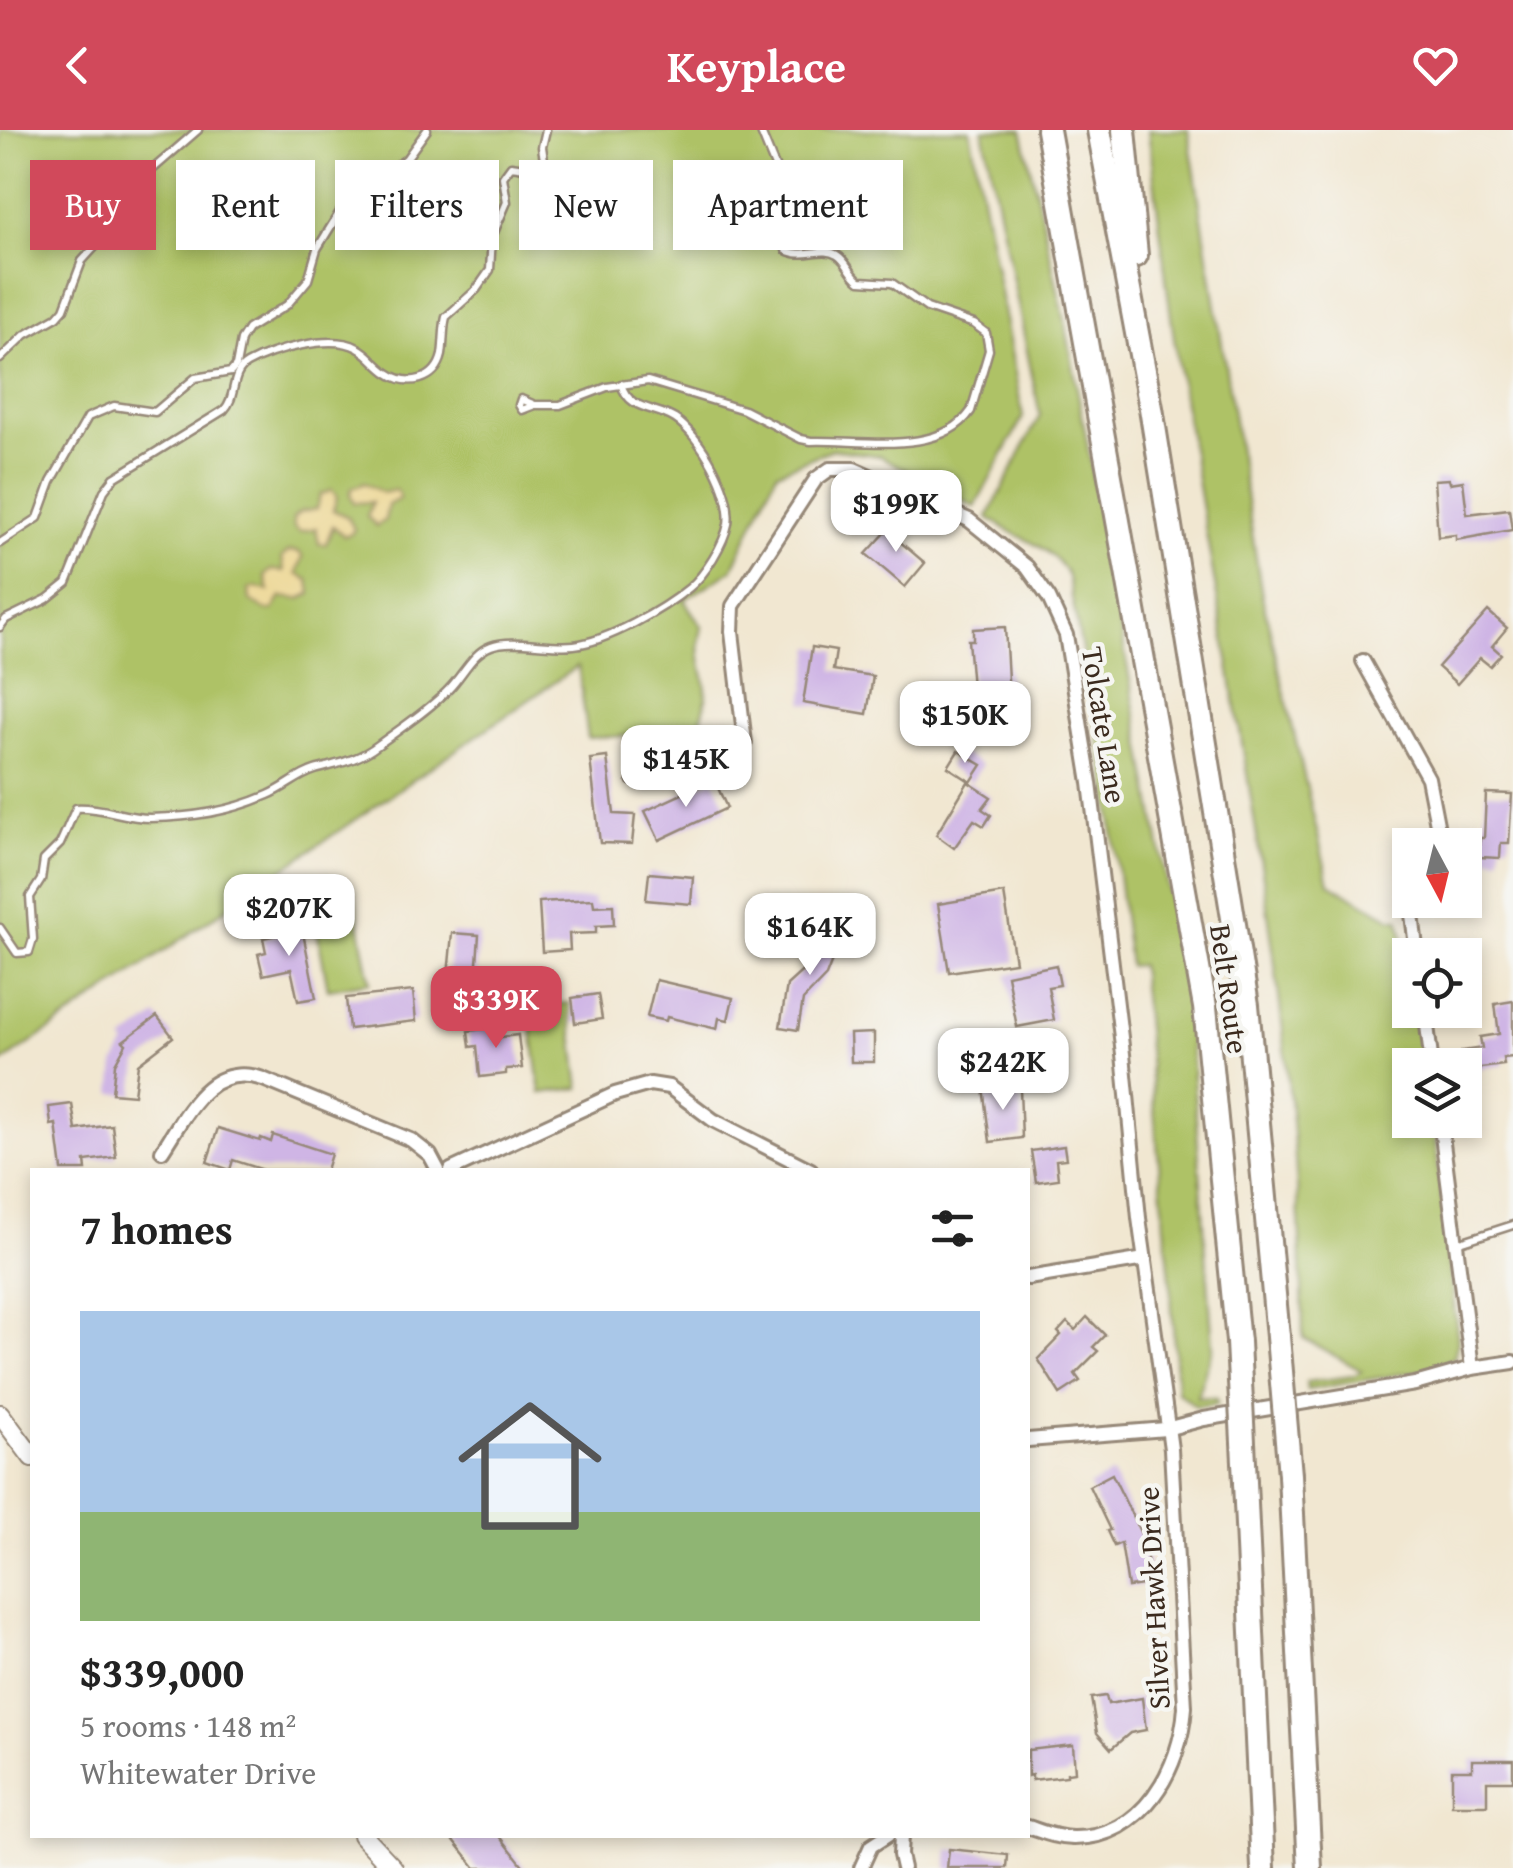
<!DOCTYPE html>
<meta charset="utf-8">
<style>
body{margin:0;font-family:"Gentium Book Plus",serif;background:#f6f6f6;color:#222;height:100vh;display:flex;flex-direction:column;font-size:38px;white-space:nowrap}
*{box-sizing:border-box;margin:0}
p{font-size:32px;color:#767676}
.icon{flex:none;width:55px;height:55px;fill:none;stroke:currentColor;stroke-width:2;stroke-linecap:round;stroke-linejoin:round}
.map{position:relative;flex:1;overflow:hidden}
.sheet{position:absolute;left:30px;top:1038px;width:1000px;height:670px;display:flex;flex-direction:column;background:#fff;border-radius:0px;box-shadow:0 5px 15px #0003}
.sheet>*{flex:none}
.guide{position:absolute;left:30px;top:30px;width:1000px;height:90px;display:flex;gap:20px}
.needle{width:65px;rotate:173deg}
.controls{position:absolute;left:1392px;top:698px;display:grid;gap:20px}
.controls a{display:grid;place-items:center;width:90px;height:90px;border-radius:0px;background:#fff;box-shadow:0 5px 15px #0003;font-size:50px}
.price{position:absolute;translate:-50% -85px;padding:0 22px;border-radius:20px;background:#fff;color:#222;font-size:32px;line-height:65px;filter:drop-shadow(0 2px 5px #0008)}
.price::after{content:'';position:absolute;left:50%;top:60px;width:30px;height:22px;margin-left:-15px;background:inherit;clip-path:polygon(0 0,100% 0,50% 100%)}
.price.on{background:#d1495b;color:#fff}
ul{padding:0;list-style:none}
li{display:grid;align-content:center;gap:20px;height:530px;padding:0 50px}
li+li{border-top:2px solid #e0e0e0}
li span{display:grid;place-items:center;height:310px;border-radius:0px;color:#555}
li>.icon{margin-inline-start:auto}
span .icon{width:180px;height:180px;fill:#fffc;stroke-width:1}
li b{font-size:42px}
h2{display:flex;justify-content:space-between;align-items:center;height:120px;padding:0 50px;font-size:42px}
.chip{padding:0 35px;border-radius:0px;background:#fff;box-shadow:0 5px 15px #0003;font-size:35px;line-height:90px}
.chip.on{background:#d1495b;color:#fff}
header{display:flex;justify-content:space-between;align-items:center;height:130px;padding:0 50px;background:#d1495b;color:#fff;font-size:45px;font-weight:800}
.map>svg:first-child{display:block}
.green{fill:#aec266;stroke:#747642;stroke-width:2.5}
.sand{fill:#eeda9e;stroke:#94825e;stroke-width:2.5}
.building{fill:#cfb5e5}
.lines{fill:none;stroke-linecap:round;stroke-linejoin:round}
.lane-casing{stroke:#968878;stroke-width:11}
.street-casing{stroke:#968878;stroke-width:18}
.secondary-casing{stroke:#968878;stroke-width:22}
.highway-casing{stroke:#968878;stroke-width:28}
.lane{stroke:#fff;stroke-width:6}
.street{stroke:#fff;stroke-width:12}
.secondary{stroke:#fff;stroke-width:18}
.highway{stroke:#fff;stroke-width:22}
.highway-bridge-casing{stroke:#968878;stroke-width:28;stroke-linecap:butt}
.highway-bridge{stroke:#fff;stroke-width:22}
.labels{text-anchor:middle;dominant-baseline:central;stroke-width:9;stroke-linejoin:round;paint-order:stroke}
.street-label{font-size:30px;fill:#3b2a1e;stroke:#f6f6f2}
</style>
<header><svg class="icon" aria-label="back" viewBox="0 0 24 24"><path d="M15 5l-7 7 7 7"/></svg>Keyplace<svg class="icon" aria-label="heart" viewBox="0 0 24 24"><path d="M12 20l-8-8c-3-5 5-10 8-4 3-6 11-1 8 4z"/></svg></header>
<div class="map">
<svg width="1513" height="1738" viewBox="0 0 1513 1738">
<rect width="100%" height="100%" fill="#f6f6f2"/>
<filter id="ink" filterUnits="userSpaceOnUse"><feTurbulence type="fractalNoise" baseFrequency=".01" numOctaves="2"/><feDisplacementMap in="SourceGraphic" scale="20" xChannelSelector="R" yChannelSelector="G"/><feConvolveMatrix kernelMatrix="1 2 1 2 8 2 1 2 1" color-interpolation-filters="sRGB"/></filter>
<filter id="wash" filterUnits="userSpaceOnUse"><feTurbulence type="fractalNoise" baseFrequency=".0048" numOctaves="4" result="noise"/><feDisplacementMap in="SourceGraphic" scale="40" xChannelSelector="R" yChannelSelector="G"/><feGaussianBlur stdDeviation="2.25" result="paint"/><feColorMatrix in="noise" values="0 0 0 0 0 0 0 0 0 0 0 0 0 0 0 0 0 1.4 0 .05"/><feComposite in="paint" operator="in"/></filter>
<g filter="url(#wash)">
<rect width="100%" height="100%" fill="#f1e7d1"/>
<g class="green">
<path d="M0,0H970L1023,287L975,377L880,326L832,319L777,342L732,440L684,470L702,497C690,542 722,552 695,602L588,608L578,536L0,934Z"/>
<path d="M983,0H1022L1065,191L1187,866L1213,1217L1197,1267L1217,1268V1274L1196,1276L1177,1262L1170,1148L1140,835L1129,836L1107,652L1068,447C1054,414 1014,409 988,387L1040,285Z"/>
<path d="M1148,0H1188L1262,466L1329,753L1391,788L1399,789L1410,841V880H1418L1425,935H1410V990H1433L1458,1211L1454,1228L1430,1239L1307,1260L1306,1252L1353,1246L1362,1241L1303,1208C1300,886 1233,572 1181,255C1167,171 1159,85 1148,0Z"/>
<path d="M353,760L370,852L328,859L311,767Z"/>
<path d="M569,873L580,958L541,963L529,878Z"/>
</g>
<g class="sand">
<path d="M365,353L383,363L395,360L399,363V369L388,375L385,390L377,396L367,387L372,372L354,373L350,365L352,358Z"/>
<path d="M332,360L337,367L333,380L348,387L354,399L352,403L344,406L333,396L326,414H319L316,398L300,402L294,397L293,388L300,382L317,379L320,365Z"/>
<path d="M289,421L299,422L303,427L297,444L309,450L311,464L300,469L281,467L273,480H267L250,471L249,459L256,457L269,461L265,446L271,440L284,441L282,427Z"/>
</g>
<g id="blocks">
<g class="building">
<path d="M1449,349L1450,353L1463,351L1467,384L1509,379L1512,400L1456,410V405L1438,407L1434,350Z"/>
<path d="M898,389L910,399L899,411L925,433L905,457L866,424Z"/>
<path d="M1488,481L1507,498L1492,516L1501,524L1490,536L1480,528L1457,554L1438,537Z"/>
<path d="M1005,497L1009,567L973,569L968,510H973V499Z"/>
<path d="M812,517L836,521L833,540L873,546L867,584L803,573Z"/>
<path d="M958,621L982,635L971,652L948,637Z"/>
<path d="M607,627L614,684L635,685L632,714L600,713L590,629Z"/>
<path d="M714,649L727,678L659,710L645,681Z"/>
<path d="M968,652L991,667L982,679L991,685L984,696L974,690L954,718L936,705Z"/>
<path d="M1486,663L1512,664L1509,713H1501L1500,728L1479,727L1480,708H1484Z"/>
<path d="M649,743L693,747L691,774L646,770Z"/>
<path d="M1004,763L1015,832L949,842L938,774Z"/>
<path d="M593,769L594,776L613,775L614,795L596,796V803L569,804L570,820L542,822L539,772Z"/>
<path d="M291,791L294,805L303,803L316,868L298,871L291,839L263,845L258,824L266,822L263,808L277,805L275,795Z"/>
<path d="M825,795L843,803L826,846L803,870L798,900L780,897L787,855L809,835Z"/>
<path d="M452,803L479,805L476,847L448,845Z"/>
<path d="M1056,835L1060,855L1048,857L1054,890L1017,897L1007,845Z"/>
<path d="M656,850L733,868L728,890L719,888L717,899L667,887L666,891L647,887Z"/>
<path d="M413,861L416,891L349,899L346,868Z"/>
<path d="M598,864L602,889L575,893L572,868Z"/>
<path d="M1513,871V927L1503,928L1504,935L1465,940L1462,921L1482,918L1480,907L1499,904L1495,874Z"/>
<path d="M157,886L173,907L138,934L134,965L112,963L115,934L126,914L123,911Z"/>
<path d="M500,897L501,907L518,905L522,938L506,939V944L480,947L477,916L470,917L468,901Z"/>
<path d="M874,903V932H851L850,904Z"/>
<path d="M1005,911L1006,924L967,929L965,916Z"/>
<path d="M1004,955L1005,961L1020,959L1022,1008L990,1012L983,957Z"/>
<path d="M72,974L76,1000L112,995L116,1027L85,1031L86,1040H62L56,994L51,995L49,977Z"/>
<path d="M218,998L260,1011L261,1008L271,1012L273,1005L331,1024L326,1040H264L233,1030L230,1040L207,1032Z"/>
<path d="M1064,1016L1066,1029L1056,1030L1058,1049L1036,1052L1031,1021Z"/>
<path d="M1087,1187L1105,1205L1093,1217L1098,1221L1075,1244L1080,1251L1060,1264L1038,1229L1061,1205L1058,1202L1067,1192L1075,1200Z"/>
<path d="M1112,1344L1144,1410L1151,1454L1128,1457L1121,1413L1114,1416L1107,1401L1110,1400L1089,1356Z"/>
<path d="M1106,1566L1108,1574L1142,1568L1146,1600L1130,1603L1111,1619L1097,1603L1091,1568Z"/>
<path d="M1073,1615L1075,1642L1067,1643V1646L1032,1650V1645L1028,1646V1620Z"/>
<path d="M1472,1630H1513V1651H1487V1675H1452V1640H1472Z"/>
<path d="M450,1705H499L525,1738H476Z"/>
<path d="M949,1719L1008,1725L1007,1738H947Z"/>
</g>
</g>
</g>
<g filter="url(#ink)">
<use href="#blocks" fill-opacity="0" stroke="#968878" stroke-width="2.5"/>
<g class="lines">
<defs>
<g id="lane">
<path d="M0,229L25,205L57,187L64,179L82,131L112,98L131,58L198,0"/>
<path d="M535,275L522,280L519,275L521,269L535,275H560L607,257L648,251L744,280L801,309L811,311C860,309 939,327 971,281L989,220L986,203L974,194L927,178L892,153L860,151C850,144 847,131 837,125C822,115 803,130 786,120L780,95L781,51L760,0"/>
<path d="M0,413L38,388L51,352L88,287L114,276L155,282L195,248L231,242L236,236L241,210L248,199L287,175L308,150L317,119L349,67L406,29L427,0"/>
<path d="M0,497L6,489L47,469L67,453L104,361L114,348L224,280C237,267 230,244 247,234C272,220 332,203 358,218C370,224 377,236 388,243C408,257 436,251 442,225C444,212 443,199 446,187L476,160L490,140L492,107L507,72L503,47L511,36L525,38L532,68L536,71L548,56L542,17L546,0"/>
<path d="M631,651C662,615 700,619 744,613"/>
<path d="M0,798L17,823L29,822L33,809L30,767L41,750L44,730L60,714L76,678C100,676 125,688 150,688C193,687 229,682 268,665C285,658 298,645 315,640C339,633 357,631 378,615C401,598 429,580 449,559C463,545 472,523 491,516C512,508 550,518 574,515C608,511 662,480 689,458C705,445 724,414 728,394C733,363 700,305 675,289C654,276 629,281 621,254"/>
<path d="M1457,1113L1513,1095"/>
</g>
<g id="street">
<path d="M1363,531L1428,648L1441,715"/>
<path d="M745,613L732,502L733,476L816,349L830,339H854L969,390L1027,437L1049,468L1066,505L1090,653L1123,924L1139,1088L1171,1319L1185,1577C1181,1638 1143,1709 1073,1708C1057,1708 1043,1702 1028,1697"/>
<path d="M1416,770L1411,776L1417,825"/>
<path d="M1425,880L1432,935"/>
<path d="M1440,990L1472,1238"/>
<path d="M162,1021C187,983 209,931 263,949L411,1010L430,1025L438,1040"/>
<path d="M451,1040L615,964L650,954L669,957L713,990L811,1040"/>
<path d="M1028,1148L1145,1129"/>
<path d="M1028,1310L1166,1299L1204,1289L1415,1254L1472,1238L1513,1232"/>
<path d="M901,1705L900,1725L903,1738"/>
<path d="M861,1738L871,1716L888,1705"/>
</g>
<g id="secondary">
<path d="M0,1284L32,1327"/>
<path d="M362,1705L393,1738"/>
</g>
<g id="highway">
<path d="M1048,0L1205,877L1238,1212"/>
<path d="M1099,0L1151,278L1247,875L1278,1207"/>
<path d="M1124,0L1136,125"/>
<path d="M1290,1345L1310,1738"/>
<path d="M1245,1352L1263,1738"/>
</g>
</defs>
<use href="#lane" class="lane-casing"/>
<use href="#street" class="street-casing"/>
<use href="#secondary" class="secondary-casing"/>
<use href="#highway" class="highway-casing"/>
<use href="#lane" class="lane"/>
<use href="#street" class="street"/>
<use href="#secondary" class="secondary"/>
<use href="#highway" class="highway"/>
<defs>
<g id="highway-bridge">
<path d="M1278,1207L1290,1345"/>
<path d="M1238,1212L1245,1352"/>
</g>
</defs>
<use href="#highway-bridge" class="highway-bridge-casing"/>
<use href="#highway-bridge" class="highway-bridge"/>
</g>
</g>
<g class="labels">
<g class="street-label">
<text transform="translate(1105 595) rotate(81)">Tolcate Lane</text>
<text transform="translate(1230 859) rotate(82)">Belt Route</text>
<text transform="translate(1153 1468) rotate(-93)">Silver Hawk Drive</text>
</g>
</g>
</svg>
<div class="controls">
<a><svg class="needle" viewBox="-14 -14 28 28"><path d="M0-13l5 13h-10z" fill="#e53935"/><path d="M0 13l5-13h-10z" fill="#767676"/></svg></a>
<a><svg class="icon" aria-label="locate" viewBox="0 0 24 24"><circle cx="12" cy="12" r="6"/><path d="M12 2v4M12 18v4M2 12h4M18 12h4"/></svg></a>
<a><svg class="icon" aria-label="layers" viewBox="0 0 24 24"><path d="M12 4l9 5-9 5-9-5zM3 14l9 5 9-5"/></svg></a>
</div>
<b class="price" style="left:896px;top:425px">$199K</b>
<b class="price" style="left:965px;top:636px">$150K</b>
<b class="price" style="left:686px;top:680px">$145K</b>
<b class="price" style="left:289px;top:829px">$207K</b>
<b class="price" style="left:810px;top:848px">$164K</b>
<b class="price on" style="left:496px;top:921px">$339K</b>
<b class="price" style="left:1003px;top:983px">$242K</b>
<div class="guide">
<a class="chip on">Buy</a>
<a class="chip">Rent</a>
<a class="chip">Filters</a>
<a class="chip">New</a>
<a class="chip">Apartment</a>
</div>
<section class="sheet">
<h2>7 homes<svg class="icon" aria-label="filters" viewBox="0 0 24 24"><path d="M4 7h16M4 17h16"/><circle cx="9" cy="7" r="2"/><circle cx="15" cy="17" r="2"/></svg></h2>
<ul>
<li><span style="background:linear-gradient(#a9c7e8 65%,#8fb573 0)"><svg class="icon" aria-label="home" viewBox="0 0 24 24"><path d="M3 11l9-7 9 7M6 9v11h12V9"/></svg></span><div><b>$339,000</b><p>5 rooms · 148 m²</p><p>Whitewater Drive</p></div></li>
</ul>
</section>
</div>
